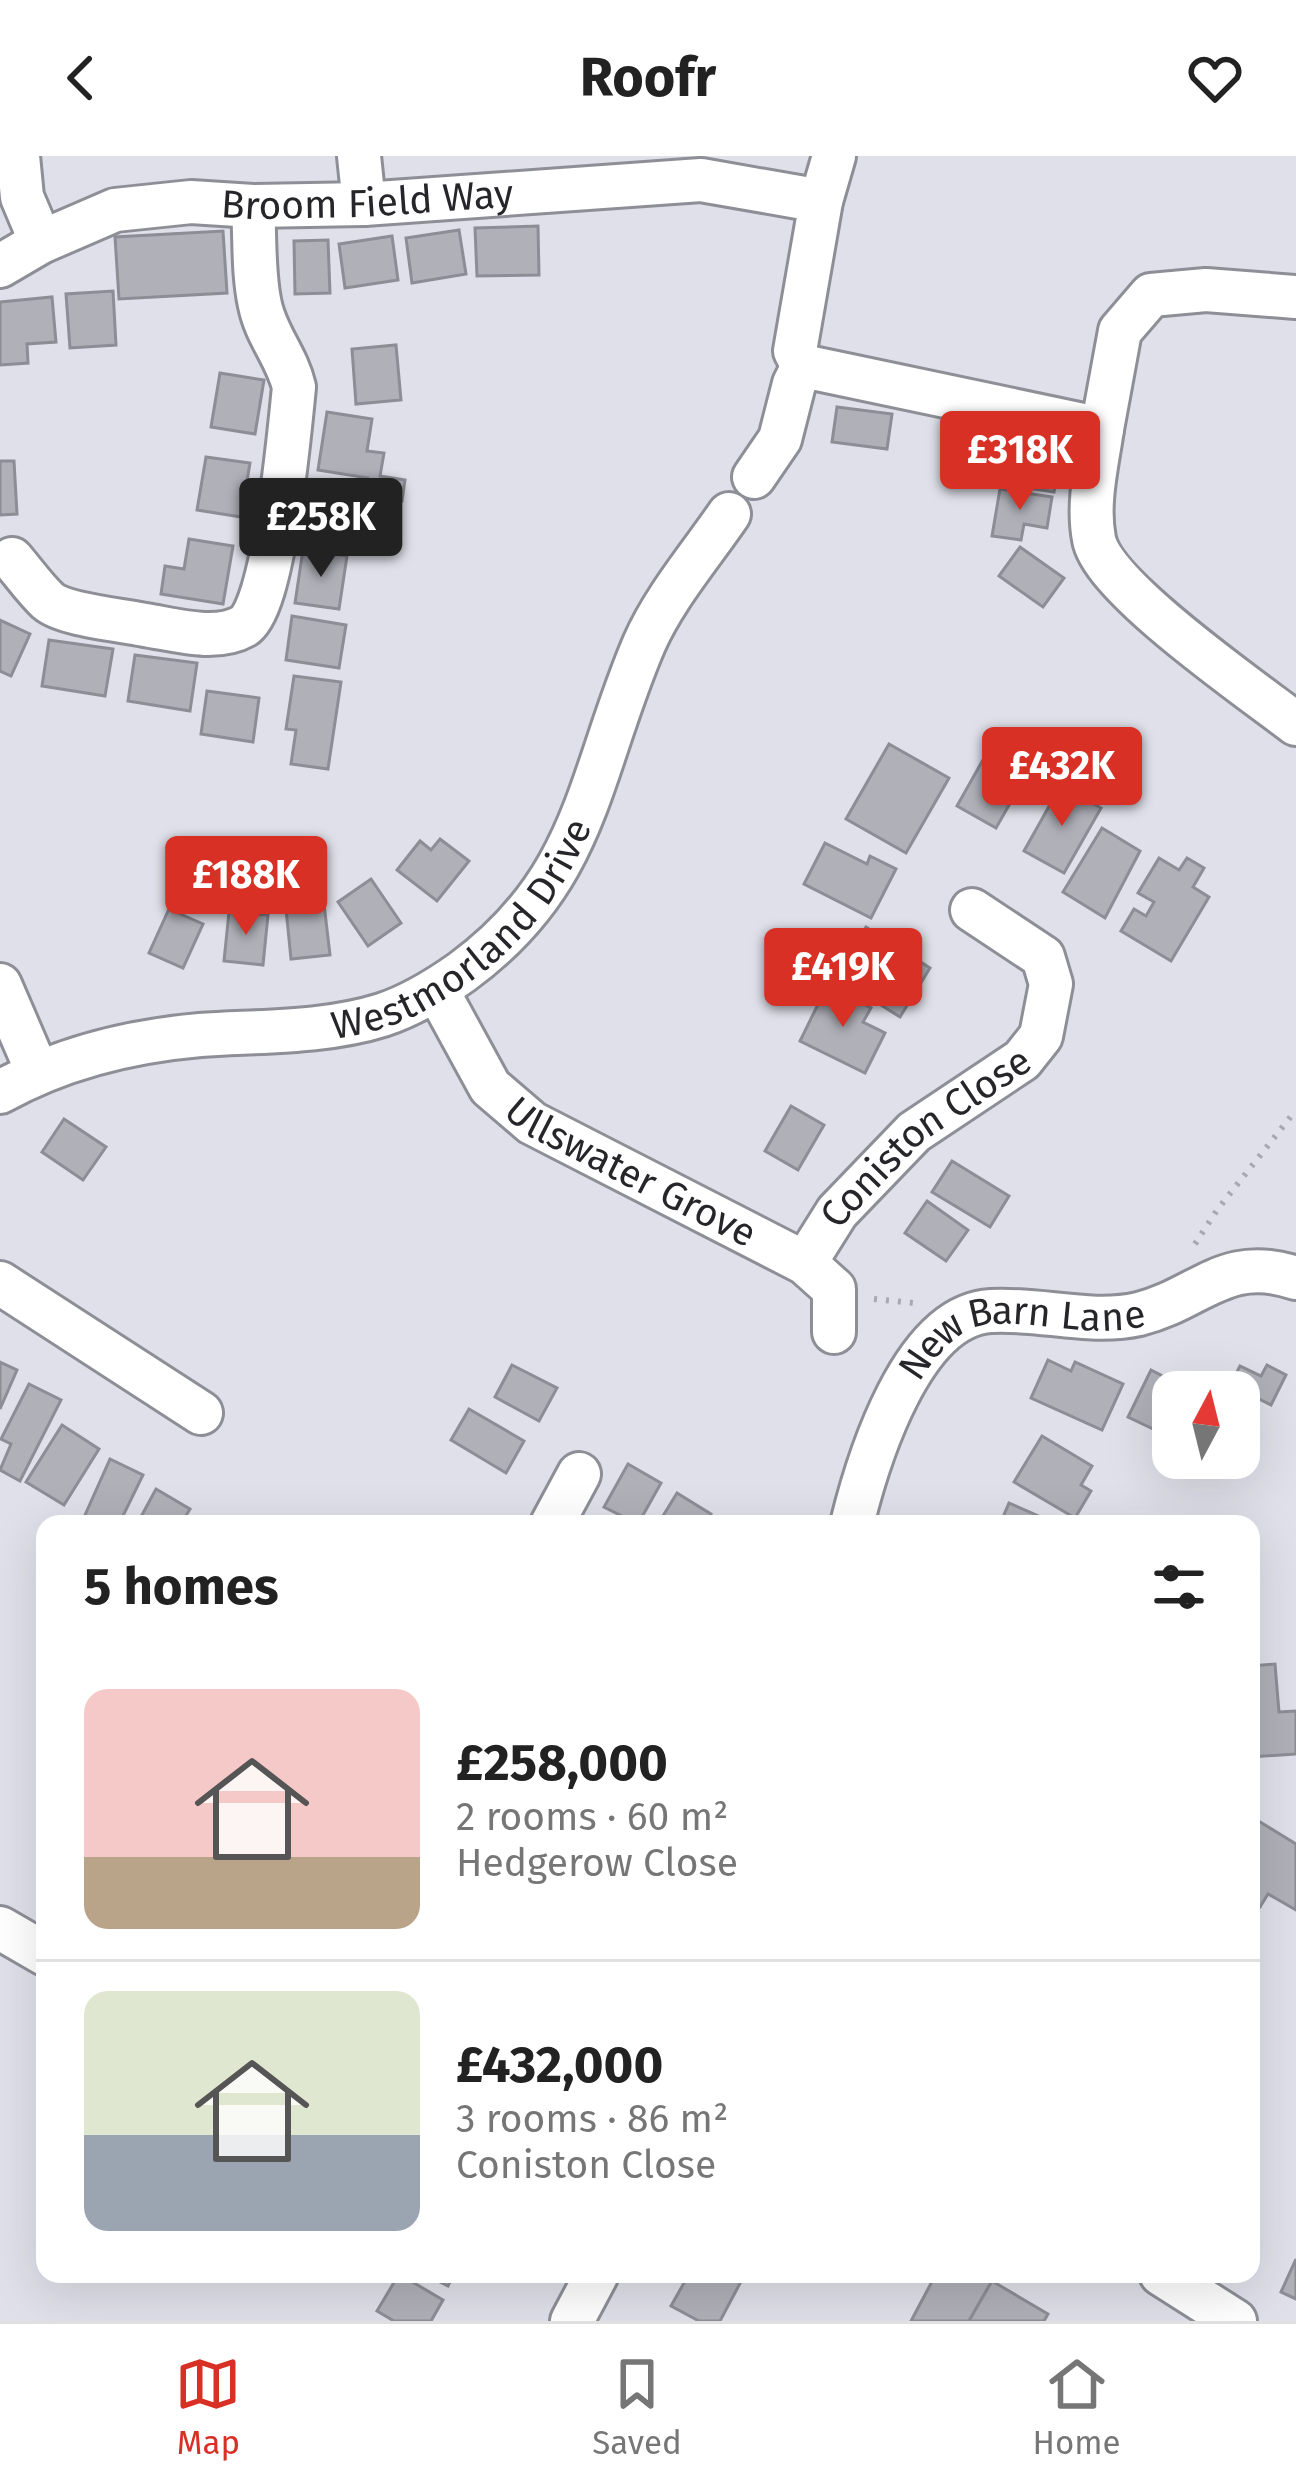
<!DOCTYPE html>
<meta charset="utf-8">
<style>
body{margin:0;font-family:"Fira Sans",sans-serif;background:#f6f6f6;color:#222;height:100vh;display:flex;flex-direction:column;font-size:45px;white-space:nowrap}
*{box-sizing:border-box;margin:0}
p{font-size:39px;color:#767676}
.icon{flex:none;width:66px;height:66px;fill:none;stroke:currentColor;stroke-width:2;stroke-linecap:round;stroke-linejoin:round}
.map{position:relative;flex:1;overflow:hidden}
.panel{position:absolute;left:36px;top:1359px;width:1224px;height:768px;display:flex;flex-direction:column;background:#fff;border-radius:24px;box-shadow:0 12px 48px #0002}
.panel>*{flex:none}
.needle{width:78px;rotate:7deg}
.controls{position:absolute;left:1152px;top:1215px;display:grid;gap:24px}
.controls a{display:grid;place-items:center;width:108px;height:108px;border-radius:24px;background:#fff;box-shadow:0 12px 48px #0002;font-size:60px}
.price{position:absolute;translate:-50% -102px;padding:0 27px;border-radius:12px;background:#d93025;color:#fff;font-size:39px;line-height:78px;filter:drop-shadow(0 3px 6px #0008)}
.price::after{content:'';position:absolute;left:50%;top:72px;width:36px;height:27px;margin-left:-18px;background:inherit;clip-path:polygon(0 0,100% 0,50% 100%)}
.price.on{background:#222;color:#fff}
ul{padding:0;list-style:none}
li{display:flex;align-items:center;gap:36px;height:300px;padding:0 48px}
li+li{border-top:3px solid #e0e0e0}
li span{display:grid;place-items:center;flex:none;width:336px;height:240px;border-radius:24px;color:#555}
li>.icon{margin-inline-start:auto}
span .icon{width:144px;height:144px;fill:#fffc;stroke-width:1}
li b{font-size:51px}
h2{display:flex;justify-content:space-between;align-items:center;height:144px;padding:0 48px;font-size:51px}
header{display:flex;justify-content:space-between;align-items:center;height:156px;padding:0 48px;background:#fff;font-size:54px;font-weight:700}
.tab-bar{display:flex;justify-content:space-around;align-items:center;height:168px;border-top:3px solid #e0e0e0;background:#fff;font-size:33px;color:#767676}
.tab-bar a{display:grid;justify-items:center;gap:6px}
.tab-bar .on{color:#d93025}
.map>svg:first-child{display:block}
.building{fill:#b0b0b9;stroke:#8d8d96;stroke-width:3}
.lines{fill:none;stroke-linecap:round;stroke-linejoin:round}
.minor-casing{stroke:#8e8e97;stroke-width:48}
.path{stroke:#a8a8b0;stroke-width:6;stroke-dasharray:3 9;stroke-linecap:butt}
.minor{stroke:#fff;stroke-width:42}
.labels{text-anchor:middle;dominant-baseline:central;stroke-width:12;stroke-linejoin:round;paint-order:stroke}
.street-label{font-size:39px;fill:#26262a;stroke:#e0e0ea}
</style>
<header><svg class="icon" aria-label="back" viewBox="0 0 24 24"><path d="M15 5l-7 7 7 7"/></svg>Roofr<svg class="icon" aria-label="heart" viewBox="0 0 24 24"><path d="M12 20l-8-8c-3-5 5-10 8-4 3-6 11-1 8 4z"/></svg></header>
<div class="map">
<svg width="1296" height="2165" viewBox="0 0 1296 2165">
<rect width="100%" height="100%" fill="#e0e0ea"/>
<g class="building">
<path d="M538,70L539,119L477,120L475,72Z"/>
<path d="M459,74L466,118L412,127L406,82Z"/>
<path d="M223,75L227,137L119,143L115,81Z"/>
<path d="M392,80L398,124L345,132L339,88Z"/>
<path d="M328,84L330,137L295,138L294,85Z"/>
<path d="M113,135L116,189L70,192L66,138Z"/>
<path d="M52,141L56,186L27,188L28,207L0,209V146Z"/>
<path d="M396,189L401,244L356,248L352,193Z"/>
<path d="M220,217L264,224L255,278L211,271Z"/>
<path d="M837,251L892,258L887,293L832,286Z"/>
<path d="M327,256L372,263L367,295L384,297L380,320L405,324L402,345L365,339L368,322L318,314Z"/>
<path d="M1009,285L1061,293L1054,336L1002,328Z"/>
<path d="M206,301L250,307L241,361L197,354Z"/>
<path d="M0,305H14L17,358L0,359Z"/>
<path d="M314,327L359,334L351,387L306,380Z"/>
<path d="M1000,333L1052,341L1047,372L1024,368L1021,384L992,380Z"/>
<path d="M189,383L233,390L223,448L161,438L165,410L184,413Z"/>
<path d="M1020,391L1064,422L1043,451L999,420Z"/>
<path d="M303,394L347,400L339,453L295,447Z"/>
<path d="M292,460L346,469L339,512L286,504Z"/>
<path d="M0,464L30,478L11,520L0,515Z"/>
<path d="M49,484L113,493L105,540L42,530Z"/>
<path d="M135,499L197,507L190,555L128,545Z"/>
<path d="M294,520L341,526L328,613L291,608L296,574L286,573Z"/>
<path d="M207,535L259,542L253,586L201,578Z"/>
<path d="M993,586L1033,607L996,672L957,650Z"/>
<path d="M889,588L949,622L906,697L846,663Z"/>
<path d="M1061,629L1101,652L1064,717L1024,695Z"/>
<path d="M1102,672L1140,695L1105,762L1063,736Z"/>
<path d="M440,683L469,705L437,745L397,714L420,685L431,694Z"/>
<path d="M825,687L867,708L870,700L896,713L871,762L804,728Z"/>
<path d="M1159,702L1179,714L1187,702L1204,712L1193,731L1209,741L1171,805L1121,775L1134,753L1146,760L1154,746L1138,737Z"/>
<path d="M371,723L401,767L368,790L338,746Z"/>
<path d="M324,748L330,799L291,803L286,753Z"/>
<path d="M169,753L203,768L183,812L149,797Z"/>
<path d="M229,756L268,759L263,809L224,805Z"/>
<path d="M866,771L930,812L900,861L835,820Z"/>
<path d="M827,830L871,852L863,866L885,877L865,917L800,885Z"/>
<path d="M791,950L824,969L798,1014L765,995Z"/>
<path d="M64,963L106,991L83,1024L42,996Z"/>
<path d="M952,1005L1009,1040L990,1071L932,1036Z"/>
<path d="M927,1045L968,1074L946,1105L905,1077Z"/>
<path d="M1048,1204L1071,1215L1075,1206L1123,1228L1102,1274L1031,1242Z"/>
<path d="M0,1206L17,1214L0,1253Z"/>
<path d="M512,1209L557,1232L539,1265L495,1241Z"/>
<path d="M1267,1209L1286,1219L1271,1249L1249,1238L1239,1256V1236H1199L1208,1218L1230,1229L1240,1210L1261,1220Z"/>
<path d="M1151,1214L1192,1235L1173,1236L1170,1281L1128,1261Z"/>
<path d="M29,1228L61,1244L20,1325L0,1314L11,1288L1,1283Z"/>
<path d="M469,1253L524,1285L506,1317L451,1284Z"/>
<path d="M62,1269L99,1293L64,1349L26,1326Z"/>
<path d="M1042,1280L1092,1310L1081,1329L1091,1335L1075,1362L1014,1326Z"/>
<path d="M110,1303L143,1319L119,1368H81Z"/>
<path d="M628,1308L661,1327L638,1368L604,1351Z"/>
<path d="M156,1333L190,1353L181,1368H137Z"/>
<path d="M677,1337L711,1358L705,1368H658Z"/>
<path d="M1009,1347L1057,1368H1000Z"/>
<path d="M1275,1508L1279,1556L1296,1555V1598L1251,1601V1510Z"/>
<path d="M1252,1661L1296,1688V1754L1268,1738L1260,1751L1251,1746Z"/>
<path d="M1296,2103V2143L1281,2136Z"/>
<path d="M399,2118L443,2144L431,2165H394L377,2155Z"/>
<path d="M424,2118H454L448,2130Z"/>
<path d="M689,2118H745L720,2165H699L671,2150Z"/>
<path d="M936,2118H979L992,2125L969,2165H911Z"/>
<path d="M992,2125L1048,2158L1044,2165H969Z"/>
</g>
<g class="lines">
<defs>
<g id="minor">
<path d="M18,0L22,41L41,86"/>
<path d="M359,0L364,48"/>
<path d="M834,0L821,45L795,195L803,210L1102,273C1097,308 1087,347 1094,383C1102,431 1253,535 1296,568"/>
<path id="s1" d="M0,110L41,86L115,54L191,46L253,50L364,48L701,24L821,45"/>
<path d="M1102,273L1120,175L1151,139L1206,134L1296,141"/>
<path d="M754,321L780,283L794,228L803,210"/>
<path d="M12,403C24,417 35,433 48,445C64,459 122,464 145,469C176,474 216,486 244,470C274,452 290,271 294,231C287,201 266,179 260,149C253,118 255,82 253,50"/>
<path d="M0,829L37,915"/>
<path id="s2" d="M437,834L490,931L532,967L805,1107L834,1133V1176"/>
<path id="s3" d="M0,936C61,902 131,885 200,879C259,875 325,877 382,859C410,850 438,833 462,816C588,724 588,619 644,488C664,442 701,399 729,358"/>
<path id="s4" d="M805,1107L837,1056L914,976L1022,904L1041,880L1051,828L1043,801L972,754"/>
<path d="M0,1127L201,1257"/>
<path d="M552,1368L579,1318"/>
<path id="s5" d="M852,1368C868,1303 912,1159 991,1155C1041,1152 1090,1169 1139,1158C1200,1143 1225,1098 1296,1122"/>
<path d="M0,1772L45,1798"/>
<path d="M1161,2118L1235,2165"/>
<path d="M572,2165L597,2118"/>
</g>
</defs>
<use href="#minor" class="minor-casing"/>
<g class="path">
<path d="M1195,1088L1217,1054L1296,954"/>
<path d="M874,1143L914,1147"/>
</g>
<use href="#minor" class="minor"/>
</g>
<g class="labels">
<g class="street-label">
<text stroke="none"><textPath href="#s1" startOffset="381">Broom Field Way</textPath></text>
<text stroke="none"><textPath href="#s3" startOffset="510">Westmorland Drive</textPath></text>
<text stroke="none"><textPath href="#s4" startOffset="177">Coniston Close</textPath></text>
<text stroke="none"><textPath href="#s2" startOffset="276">Ullswater Grove</textPath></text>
<text stroke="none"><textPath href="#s5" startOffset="291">New Barn Lane</textPath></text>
</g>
</g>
</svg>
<div class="controls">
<a><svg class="needle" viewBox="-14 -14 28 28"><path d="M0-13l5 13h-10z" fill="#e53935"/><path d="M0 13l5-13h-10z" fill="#767676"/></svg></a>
</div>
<b class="price" style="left:1020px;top:357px">£318K</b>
<b class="price on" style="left:321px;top:424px">£258K</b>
<b class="price" style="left:1062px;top:673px">£432K</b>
<b class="price" style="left:246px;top:782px">£188K</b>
<b class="price" style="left:843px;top:874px">£419K</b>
<section class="panel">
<h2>5 homes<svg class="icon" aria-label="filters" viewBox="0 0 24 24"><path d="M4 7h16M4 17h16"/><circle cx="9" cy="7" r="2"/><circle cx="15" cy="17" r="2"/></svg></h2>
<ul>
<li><span style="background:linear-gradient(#f6c9c9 70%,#b9a48a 0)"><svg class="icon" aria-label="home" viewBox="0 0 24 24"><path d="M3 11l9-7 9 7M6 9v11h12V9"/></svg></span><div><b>£258,000</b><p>2 rooms · 60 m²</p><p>Hedgerow Close</p></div></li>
<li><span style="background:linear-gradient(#dfe7d0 60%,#9aa5b1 0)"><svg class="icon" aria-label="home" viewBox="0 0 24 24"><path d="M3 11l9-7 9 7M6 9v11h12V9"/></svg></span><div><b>£432,000</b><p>3 rooms · 86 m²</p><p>Coniston Close</p></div></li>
</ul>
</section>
</div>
<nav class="tab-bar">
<a class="on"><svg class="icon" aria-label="map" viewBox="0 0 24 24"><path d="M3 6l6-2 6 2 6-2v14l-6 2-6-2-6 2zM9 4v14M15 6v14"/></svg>Map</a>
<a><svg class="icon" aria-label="saved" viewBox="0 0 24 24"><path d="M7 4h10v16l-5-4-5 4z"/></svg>Saved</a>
<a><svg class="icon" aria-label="home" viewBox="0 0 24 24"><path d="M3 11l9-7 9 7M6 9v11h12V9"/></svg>Home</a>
</nav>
